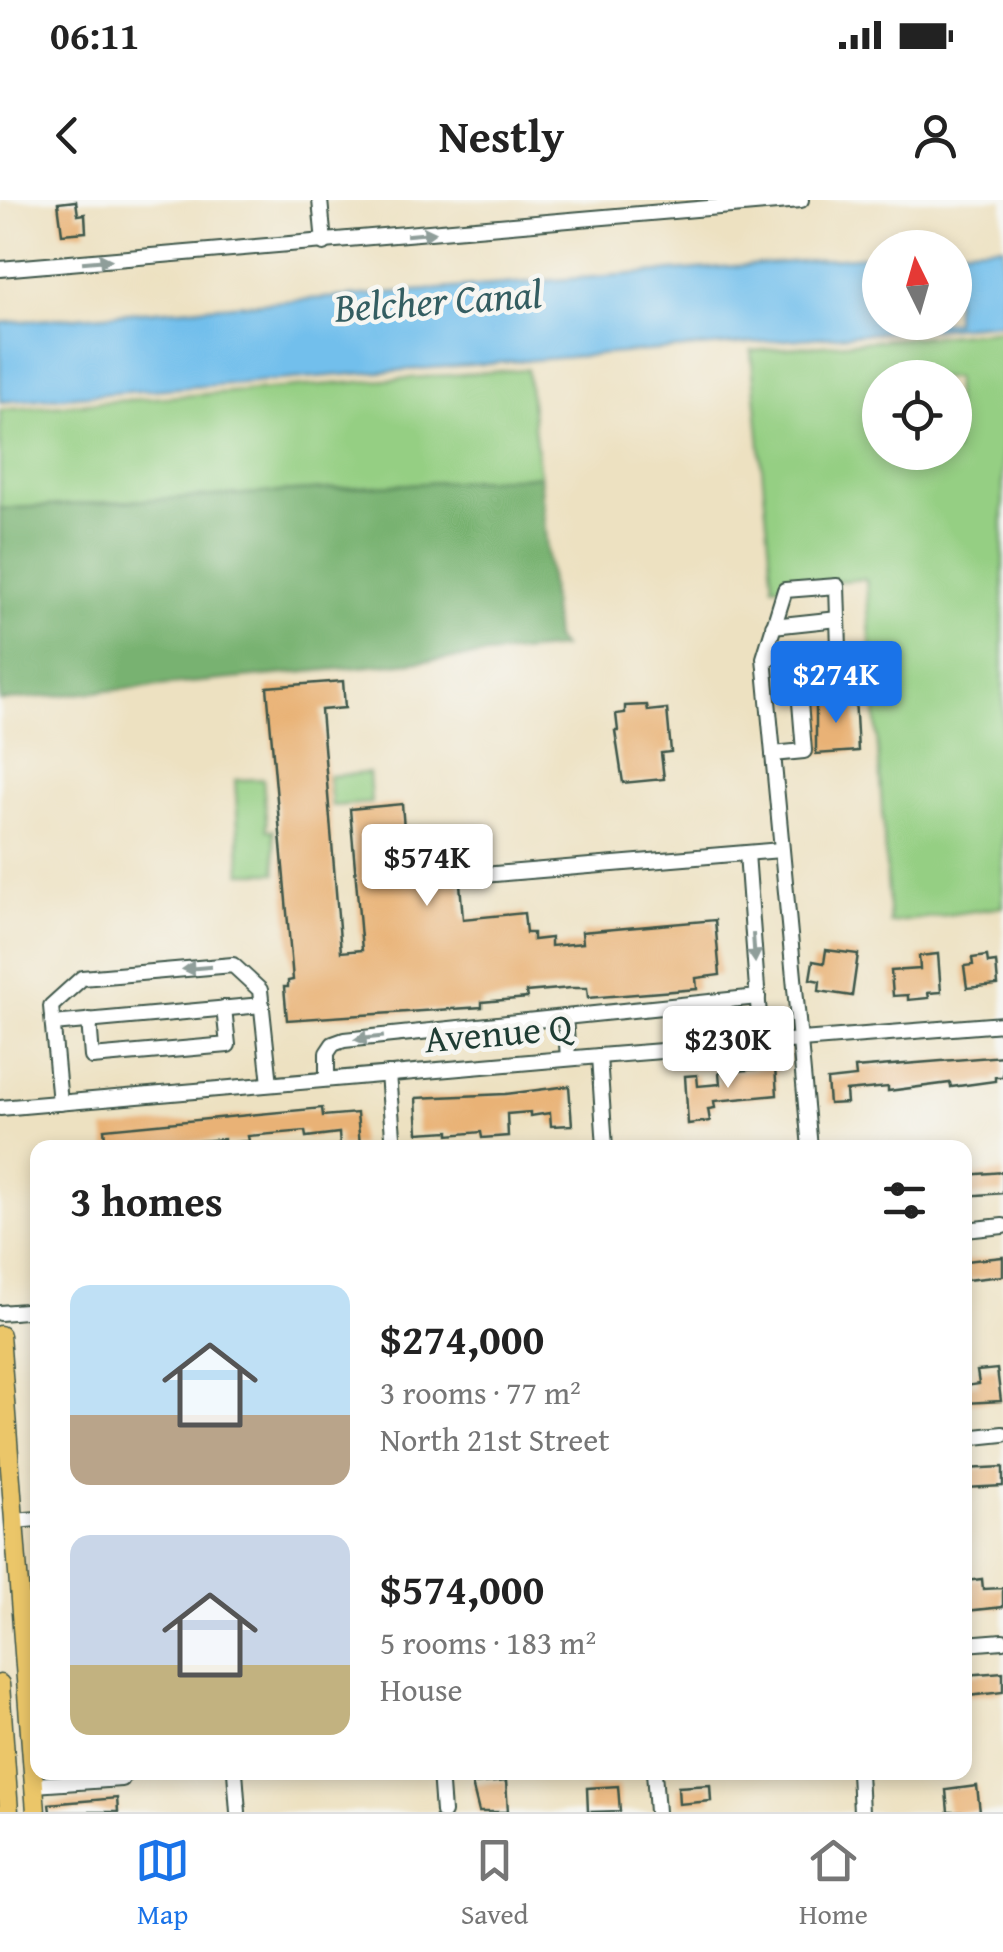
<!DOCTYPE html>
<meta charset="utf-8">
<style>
body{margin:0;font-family:"Gentium Book Plus",serif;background:#f2f2f2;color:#222;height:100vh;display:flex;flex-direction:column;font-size:38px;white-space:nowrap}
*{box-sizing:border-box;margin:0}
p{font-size:32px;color:#767676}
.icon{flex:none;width:55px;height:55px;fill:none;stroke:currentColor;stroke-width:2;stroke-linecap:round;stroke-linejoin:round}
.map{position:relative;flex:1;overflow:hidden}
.sheet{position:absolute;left:30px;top:940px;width:942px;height:640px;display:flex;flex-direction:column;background:#fff;border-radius:20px;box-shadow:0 5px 15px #0003}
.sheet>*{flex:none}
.needle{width:65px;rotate:355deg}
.controls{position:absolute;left:862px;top:30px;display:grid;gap:20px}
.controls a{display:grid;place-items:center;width:110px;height:110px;border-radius:50%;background:#fff;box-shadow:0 5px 15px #0003;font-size:50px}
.price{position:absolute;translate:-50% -85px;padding:0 22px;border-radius:10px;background:#fff;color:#222;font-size:32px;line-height:65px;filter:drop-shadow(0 2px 5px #0008)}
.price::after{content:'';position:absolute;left:50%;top:60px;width:30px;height:22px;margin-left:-15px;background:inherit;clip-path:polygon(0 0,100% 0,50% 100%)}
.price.selected{background:#1a73e8;color:#fff}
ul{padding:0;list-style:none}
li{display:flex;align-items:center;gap:30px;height:250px;padding:0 40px}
li span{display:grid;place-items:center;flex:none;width:280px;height:200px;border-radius:20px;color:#555}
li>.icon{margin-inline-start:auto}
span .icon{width:120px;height:120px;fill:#fffc;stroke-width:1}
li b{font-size:42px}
h2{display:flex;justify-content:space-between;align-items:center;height:120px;padding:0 40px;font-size:42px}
.status{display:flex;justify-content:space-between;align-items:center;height:70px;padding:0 50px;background:#fff;direction:ltr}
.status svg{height:28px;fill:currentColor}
header{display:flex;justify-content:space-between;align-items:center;height:130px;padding:0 40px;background:#fff;font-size:45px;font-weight:600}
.tab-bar{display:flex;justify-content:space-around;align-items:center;height:140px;border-top:2px solid #e0e0e0;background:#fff;font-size:28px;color:#767676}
.tab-bar a{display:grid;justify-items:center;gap:5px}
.tab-bar .selected{color:#1a73e8}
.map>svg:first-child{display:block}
.green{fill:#95cf83;stroke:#5a865c;stroke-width:2.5;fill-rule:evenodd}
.forest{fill:#78b271;stroke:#4c7852;stroke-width:2.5}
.water{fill:#72bfec;stroke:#487e90;stroke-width:2.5}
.building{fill:#e9b276}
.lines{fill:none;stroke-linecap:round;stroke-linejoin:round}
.minor-casing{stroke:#3e5649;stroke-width:18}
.major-casing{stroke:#3e5649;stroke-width:21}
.minor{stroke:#fff;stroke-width:14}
.major{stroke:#ebc669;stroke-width:18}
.oneway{fill:#8f9e9a}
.labels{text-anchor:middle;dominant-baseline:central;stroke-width:9;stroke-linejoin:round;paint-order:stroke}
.street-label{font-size:38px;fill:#1f3d34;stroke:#f6f6f2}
.water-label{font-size:40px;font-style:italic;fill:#345e62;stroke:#f6f6f2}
</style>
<div class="status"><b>06:11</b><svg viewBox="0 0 49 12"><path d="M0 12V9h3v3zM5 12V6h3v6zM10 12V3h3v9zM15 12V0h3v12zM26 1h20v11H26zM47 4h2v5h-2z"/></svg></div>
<header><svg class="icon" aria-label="back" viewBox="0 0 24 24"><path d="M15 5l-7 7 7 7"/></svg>Nestly<svg class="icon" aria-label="person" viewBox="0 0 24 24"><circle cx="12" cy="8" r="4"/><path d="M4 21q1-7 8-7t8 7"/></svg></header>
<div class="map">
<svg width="1003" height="1612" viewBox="0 0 1003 1612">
<rect width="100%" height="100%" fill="#f6f6f2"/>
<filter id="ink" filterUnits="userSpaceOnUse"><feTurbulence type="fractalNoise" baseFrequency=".01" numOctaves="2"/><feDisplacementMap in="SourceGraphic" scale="20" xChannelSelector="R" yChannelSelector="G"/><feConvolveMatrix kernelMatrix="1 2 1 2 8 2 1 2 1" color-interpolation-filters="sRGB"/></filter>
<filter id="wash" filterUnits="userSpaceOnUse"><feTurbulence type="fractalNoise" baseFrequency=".0048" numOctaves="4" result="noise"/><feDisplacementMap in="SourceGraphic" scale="40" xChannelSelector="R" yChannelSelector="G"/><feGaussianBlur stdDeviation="2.25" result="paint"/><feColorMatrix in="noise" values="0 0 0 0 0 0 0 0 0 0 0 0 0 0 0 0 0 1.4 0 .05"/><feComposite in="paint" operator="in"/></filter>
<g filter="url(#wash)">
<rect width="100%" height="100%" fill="#ede1c1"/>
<g class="green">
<path d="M1003,130V707L890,723L866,379L773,386L751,151ZM880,178H955V252H880Z"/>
<path d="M527,169L540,276L0,309V210Z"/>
<path d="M369,573L371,603L332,606L329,576Z"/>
<path d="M263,579L267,630H273L276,673H241L235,580Z"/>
</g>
<path class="forest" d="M540,276L555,439L562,448L0,501V309Z"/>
<path class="water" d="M1003,46V123L0,202V123L880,55V122H955V49Z"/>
<g id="blocks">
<g class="building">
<path d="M76,1L78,15L85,14L86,32L62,34L58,3Z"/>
<path d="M343,481L345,508L321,510L341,752L362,750L350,609L402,604L406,652L457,648L463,719L524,713L526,733H533V740L551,738V746L583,743L582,732L715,720L720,775L696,778L697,789L588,798L587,788H571L526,792L527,798L482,802V807L287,820L284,787H288V781L293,780L267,487Z"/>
<path d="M855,497L858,551L816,554V500Z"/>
<path d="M647,505L648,511L667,509L671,552L661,553L664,579L623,583L615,531H618L616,514L625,513V506Z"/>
<path d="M826,750L858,754L852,796L819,791L820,781L810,779L813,761L824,763Z"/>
<path d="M938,754L941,792L928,793L929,798L908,800V795L893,796L891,771L920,769L919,756Z"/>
<path d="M987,756L988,763L996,762L998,785L967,788L964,766L973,765L972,758Z"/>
<path d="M1003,856V877H995V881L951,887L950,883L888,891V887L846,891L847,903L829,904L827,880L856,877L855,868Z"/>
<path d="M775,867L777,895L714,901L715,908L708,909L710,921L688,924L685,876L697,875L698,886L720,884L719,873Z"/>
<path d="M569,886L572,925L551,926L550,913L530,916V912L507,914L508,936L482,938L481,932L449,935V931L418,933L416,898L506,894Z"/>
<path d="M322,908L323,916L357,913L360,945L340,946L339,933L306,937L305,931L248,936L249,941L224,943V939L106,948L104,929Z"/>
<path d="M1003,972V993L965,996V975Z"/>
<path d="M1003,1057V1076L966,1080L965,1061Z"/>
<path d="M997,1169L1001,1201L965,1203V1186L979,1184L977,1171Z"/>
<path d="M1003,1267V1286L965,1288V1269Z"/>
<path d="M982,1379L983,1389L1003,1388V1407L965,1411V1381Z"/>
<path d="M1003,1472V1492L968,1496L965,1475Z"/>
<path d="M506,1581L508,1612H479L472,1584Z"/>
<path d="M710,1585L711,1601L679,1604L678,1587Z"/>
<path d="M618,1586L620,1611L588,1612L587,1588Z"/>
<path d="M977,1586L980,1612H948L946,1590Z"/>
<path d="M117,1598L118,1612H50L49,1604Z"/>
</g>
</g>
</g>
<g filter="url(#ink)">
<use href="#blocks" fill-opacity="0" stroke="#3e5649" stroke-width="2.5"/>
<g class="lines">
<defs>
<g id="minor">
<path d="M320,0L324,43"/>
<path d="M0,69L801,0"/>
<path d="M773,426L838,419"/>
<path d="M764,458L839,449L837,386L785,390L764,458L810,948"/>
<path d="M773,554L804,551L796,454"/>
<path d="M747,653L761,843"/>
<path d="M483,675L781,650"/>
<path d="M565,817L758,797"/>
<path d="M89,820L92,857L228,845L224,808"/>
<path d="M53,824L262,805"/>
<path d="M599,856L605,948"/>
<path d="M388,874L394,948"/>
<path d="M327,879V853L333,844L344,840L565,817L568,858"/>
<path d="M60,903L51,806L82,778L233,765L260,790L270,884"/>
<path d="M0,908L599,856L1003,824"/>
<path d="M965,1030L1003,1026"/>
<path d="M0,1113L38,1110"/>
<path d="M965,1238L1003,1234"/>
<path d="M14,1321L38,1319"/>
<path d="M965,1444L1003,1441"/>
<path d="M235,1572L238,1612"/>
<path d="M440,1572L443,1612"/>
<path d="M654,1572L657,1612"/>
<path d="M859,1572L861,1612"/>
<path d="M34,1585L122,1579V1572"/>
</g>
<g id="major">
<path d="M0,1135L36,1612"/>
<path d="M0,1484L9,1612"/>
</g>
</defs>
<use href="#minor" class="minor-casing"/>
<use href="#major" class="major-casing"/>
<use href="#minor" class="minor"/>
<use href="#major" class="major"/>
</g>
<defs><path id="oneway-solid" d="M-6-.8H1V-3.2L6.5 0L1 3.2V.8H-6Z" transform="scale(2.5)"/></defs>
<g class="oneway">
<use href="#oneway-solid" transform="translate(421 34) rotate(-5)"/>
<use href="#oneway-solid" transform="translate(97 61) rotate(-5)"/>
<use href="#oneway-solid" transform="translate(754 748) rotate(86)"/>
<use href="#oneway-solid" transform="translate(197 768) rotate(175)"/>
<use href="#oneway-solid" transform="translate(369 838) rotate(174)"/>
</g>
</g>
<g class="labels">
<g class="street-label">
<text transform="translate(498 832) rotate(-5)">Avenue Q</text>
</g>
<g class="water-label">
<text transform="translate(438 100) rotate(-4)">Belcher Canal</text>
</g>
</g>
</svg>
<div class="controls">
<a><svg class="needle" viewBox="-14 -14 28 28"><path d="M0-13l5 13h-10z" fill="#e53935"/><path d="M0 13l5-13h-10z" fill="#767676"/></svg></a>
<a><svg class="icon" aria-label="locate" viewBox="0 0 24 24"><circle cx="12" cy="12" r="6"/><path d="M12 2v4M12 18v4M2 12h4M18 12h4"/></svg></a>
</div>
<b class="price selected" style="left:836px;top:526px">$274K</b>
<b class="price" style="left:427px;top:709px">$574K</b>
<b class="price" style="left:728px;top:891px">$230K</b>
<section class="sheet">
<h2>3 homes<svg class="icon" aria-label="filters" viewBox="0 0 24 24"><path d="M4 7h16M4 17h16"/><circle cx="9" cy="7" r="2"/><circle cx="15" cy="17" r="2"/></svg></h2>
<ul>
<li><span style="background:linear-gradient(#bfe0f5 65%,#b9a48a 0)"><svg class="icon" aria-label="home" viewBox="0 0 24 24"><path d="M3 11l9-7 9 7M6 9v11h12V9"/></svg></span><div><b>$274,000</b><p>3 rooms · 77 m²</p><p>North 21st Street</p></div></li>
<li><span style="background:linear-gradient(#c9d6e8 65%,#c2b280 0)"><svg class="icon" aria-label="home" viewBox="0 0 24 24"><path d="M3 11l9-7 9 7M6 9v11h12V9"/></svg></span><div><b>$574,000</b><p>5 rooms · 183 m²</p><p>House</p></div></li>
</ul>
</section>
</div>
<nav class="tab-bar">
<a class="selected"><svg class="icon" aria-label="map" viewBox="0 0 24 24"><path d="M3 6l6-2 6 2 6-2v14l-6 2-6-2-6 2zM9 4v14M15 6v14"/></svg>Map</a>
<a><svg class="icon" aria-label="saved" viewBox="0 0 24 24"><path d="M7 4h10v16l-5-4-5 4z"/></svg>Saved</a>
<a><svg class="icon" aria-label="home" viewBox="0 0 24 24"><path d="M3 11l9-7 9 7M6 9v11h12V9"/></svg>Home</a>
</nav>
